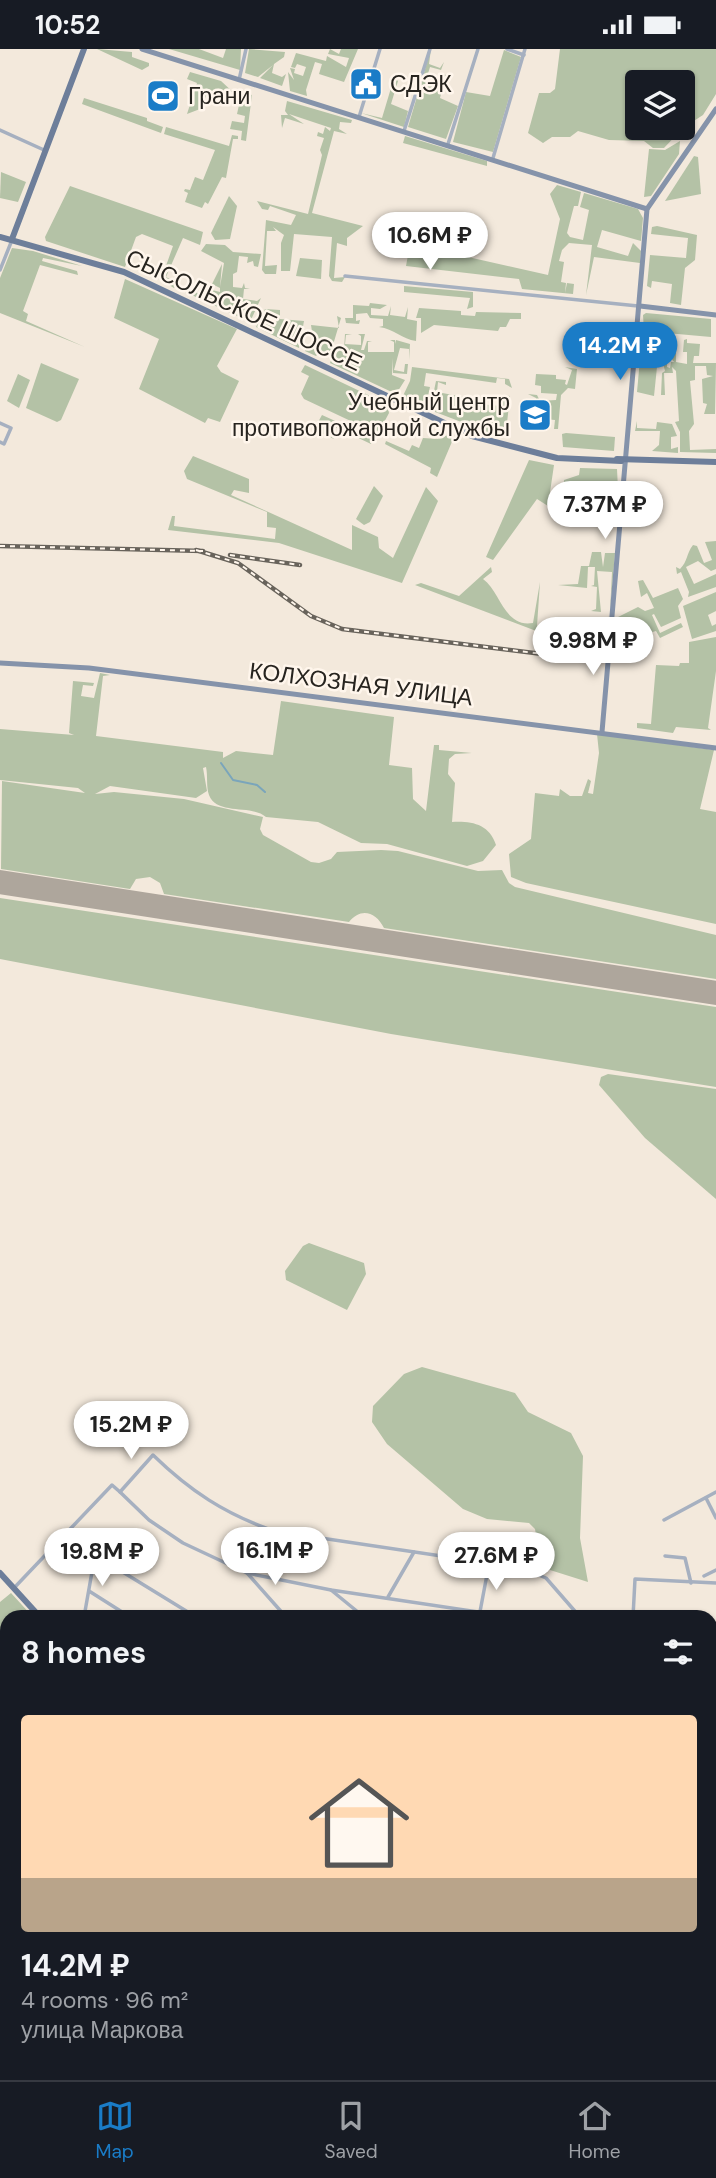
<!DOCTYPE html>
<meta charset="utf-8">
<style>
body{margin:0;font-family:"DM Sans",sans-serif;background:#242831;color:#f1f3f6;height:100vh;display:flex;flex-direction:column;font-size:26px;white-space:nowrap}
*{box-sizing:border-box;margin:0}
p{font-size:23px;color:#9ea1a6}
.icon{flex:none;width:38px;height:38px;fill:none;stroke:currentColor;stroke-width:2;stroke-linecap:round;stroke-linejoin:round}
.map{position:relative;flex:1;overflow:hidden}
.details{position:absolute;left:0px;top:1561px;width:718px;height:471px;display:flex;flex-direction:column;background:#171b24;border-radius:21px 21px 0 0;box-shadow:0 2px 5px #0004}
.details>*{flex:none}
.buttons{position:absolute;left:625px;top:21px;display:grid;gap:14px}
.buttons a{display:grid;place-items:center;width:70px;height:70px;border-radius:7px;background:#171b24;box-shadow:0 2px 5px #0004;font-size:35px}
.price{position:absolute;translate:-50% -60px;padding:0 16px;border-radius:24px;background:#fff;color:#222;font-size:23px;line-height:46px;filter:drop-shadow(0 2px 4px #0008)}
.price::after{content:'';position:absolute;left:50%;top:42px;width:21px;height:16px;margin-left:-10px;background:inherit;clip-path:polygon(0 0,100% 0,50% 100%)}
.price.active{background:#1a7cc7;color:#fff}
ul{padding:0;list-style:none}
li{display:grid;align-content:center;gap:14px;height:371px;padding:0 21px}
li span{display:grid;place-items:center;height:217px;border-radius:7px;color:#555}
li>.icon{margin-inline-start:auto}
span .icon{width:126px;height:126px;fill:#fffc;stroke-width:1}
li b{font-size:30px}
h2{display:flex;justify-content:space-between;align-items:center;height:84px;padding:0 21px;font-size:30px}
.status{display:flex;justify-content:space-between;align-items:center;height:49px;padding:0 35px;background:#171b24;direction:ltr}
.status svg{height:19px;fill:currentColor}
.menu{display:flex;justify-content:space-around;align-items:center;height:98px;border-top:2px solid #363941;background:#171b24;font-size:19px;color:#9ea1a6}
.menu a{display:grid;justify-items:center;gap:4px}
.menu .active{color:#1a7cc7}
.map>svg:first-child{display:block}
.green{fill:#b4c2a6;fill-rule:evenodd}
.water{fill:#7aa5bb}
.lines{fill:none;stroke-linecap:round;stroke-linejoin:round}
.stream{stroke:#7aa5bb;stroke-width:2}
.runway{stroke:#aea69c;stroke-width:24}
.street{stroke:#a6b0c0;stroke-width:3.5}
.secondary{stroke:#8593aa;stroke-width:5}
.primary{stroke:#6d7e9a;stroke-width:6}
.rail-casing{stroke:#68635b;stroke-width:4.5}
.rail{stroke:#fff6ec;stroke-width:2;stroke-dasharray:5;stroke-linecap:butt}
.labels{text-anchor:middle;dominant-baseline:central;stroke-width:5;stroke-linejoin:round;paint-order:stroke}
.poi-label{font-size:23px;fill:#27241f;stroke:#fff6ec;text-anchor:start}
.street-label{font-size:23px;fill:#27241f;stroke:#fff6ec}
</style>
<div class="status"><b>10:52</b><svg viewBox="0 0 49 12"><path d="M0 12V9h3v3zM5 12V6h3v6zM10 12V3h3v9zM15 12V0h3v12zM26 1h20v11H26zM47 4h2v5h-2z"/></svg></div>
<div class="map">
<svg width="716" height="2031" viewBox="0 0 716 2031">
<rect width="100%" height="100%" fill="#f3e9dc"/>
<g class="green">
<path d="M97,0L132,3V8L149,14V17L142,21Z"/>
<path d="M169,0H199L223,9L226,0H241L240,21Z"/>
<path d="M249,0L285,3L284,8L274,15L272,24L282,28L286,25L282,37L260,29L273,16L258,28L245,24Z"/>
<path d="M330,0L339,5L341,0H358L344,33L319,25L322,15L315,13L306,41L307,47L290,42L288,23L294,31L290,19L295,20L294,24L303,27L306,18L297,15L295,19L291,18L296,4L326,12L327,7L346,18L349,9L328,5Z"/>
<path d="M431,0L429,15L440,19L444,13L441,21L430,18L426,31L437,34L440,24L446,26L440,49L458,57L446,90L408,78Z"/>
<path d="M560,0H716V45L703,66L683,79L664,99H653L644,92L609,91L578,82L570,88H552L543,94L528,84L539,44H550L555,40ZM637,33H682V79H637Z"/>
<path d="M504,1L521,8L493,103L453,93L466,43L490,47Z"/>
<path d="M190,23L221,32L234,44L227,41L228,48L207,45L200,60L187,65L197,34L187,30Z"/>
<path d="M394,29L398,32L391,55L408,62L404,78L361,64L382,69Z"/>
<path d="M238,42L252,46L246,92L241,91L242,82L230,80L232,72L244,74L245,67L237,65L241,47L237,46L235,51Z"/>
<path d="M84,49L147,69V72L163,78L161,84L82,55Z"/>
<path d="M287,52L352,71L351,74L340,73L339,80L347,85L334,82L312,164L363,177L347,189V197L337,194L334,229L345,228L342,233L332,232L329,227L332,188L294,185L290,222H281V194L284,186L273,178L276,182H267L265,217L277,216L276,225H265L262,221L266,171L291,176L296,166L270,157L268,161L262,160L257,152L308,165L322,106L320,101L324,89L317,87L318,83L323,85L325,78L330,82L331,79L289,65L304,75L285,69L282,79L281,66H288L285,62Z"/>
<path d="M166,78L229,97L232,86L238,87V90H233L226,129L222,128L208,155L205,153L202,159L185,153L188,144L184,142L185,140L190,141L195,128L203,131L215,101L164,85Z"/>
<path d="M405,87L487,112V117L403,94Z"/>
<path d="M680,92L679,105L651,147L644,148L649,100L665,101Z"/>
<path d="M694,107L698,108L701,145L665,152Z"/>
<path d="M1,123L26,133L18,153L0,149Z"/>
<path d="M557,136L581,143L578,157H574L567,184L570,188L583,191L589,161L580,158L584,144L638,160L643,169L641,192L602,181L597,198L628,207L633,194L641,202L640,214L594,208L586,246L592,196L569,194L562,201L559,212L564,213L561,233L566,234L565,244L567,234L574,235L573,245L583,246L522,240L519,230L406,217L408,206L424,209L428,199L548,226L560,170L550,145Z"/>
<path d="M70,137L203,183L200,196L183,189L166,228L179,235L174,239L161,231L173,197L142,185L136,188L125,218L46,192L45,188Z"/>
<path d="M229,147L237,157L230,190L215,191L211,184Z"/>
<path d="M657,177L697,186L695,211L685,219L681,256L670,254L672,235L652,232L651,239L647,237L650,206L686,209L688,189L651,185L652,178Z"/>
<path d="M206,195L225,196L233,203L261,205L258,218L254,217L253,212L247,214L248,208L239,207L237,223L233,225V238L242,239L244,234L245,239L250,240H244L243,250L257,252L261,249L250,273L181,241L182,237L206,248L212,241L220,243V239L212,235L222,215L220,238L224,214L201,202Z"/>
<path d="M12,199L33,202L82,217L43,209L42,212L77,222L78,226L40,216L23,262L28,265L26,272L85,298L0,264V229Z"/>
<path d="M300,209L322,211L321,230L296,227Z"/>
<path d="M125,230L237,280L217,317L221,323L239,332L220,373L208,369L205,374L139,340L159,290L114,269Z"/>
<path d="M404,237L473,243V258L467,260L470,249L404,243Z"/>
<path d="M370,254L387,256L380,260L371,259V266L388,267L391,257L390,266L405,268L408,258L407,270L417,272L416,292C402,290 394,280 379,278L383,277V270L370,269L367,264L356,265V272L360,271L359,275L346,274L345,269H353V256L369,257Z"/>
<path d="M419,259L461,262V266L475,267L476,263L521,264V270H510L506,278H500L498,282L434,276L421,284V269H416Z"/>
<path d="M265,260L280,261V270L304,272L299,299L256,278Z"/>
<path d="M646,264L711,270V288L644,282L643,266Z"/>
<path d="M337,267L341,269L330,306L320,303L316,307L305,302L307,297L314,295L311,276L339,279Z"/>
<path d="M345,285H352L346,286L345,295L361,296V287L358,285H365L361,301H364L367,292H372L368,293V303H394V293L390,291H395V295L396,291L410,295L409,311V300L400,299L394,321L404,323L405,315H408L407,325L393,324V309L392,326L405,331L396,345L330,314L335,301H344Z"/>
<path d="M642,288L660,289L654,347L637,343Z"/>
<path d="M687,290V294L700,295L699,307H694L693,314H716L715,365H704L707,355L703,354L702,330L713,327L707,326L706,317H695V331L690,332L694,375L689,382L690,401L716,400V404L680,403V383L675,373L679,372L676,322L672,318L673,324H664L665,346H661L662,324L665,322L663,314L667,312V318L670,319L671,313H674L667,303L676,304V313L687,315V303H683L684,291Z"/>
<path d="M41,314L79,330L61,371L57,373L26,359Z"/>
<path d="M305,316L387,355L389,364L380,381L374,383L304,350L301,345L309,327L301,323Z"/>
<path d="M412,318L509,330L512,339L505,335V330L497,329L496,334L426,324L424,337L430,338L425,360L402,349L410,332Z"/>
<path d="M565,318L577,320L575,340L568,339L561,346L558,380H554L555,371L534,369L536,349L528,345L537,346L540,352L556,351L557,345L541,344V337L535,336L536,325L556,326V330L566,331L565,335L567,336L572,321Z"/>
<path d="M18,325L30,331L19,359L7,352Z"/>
<path d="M436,332L446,333V336L438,333L437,343L480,351V355L501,357L503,346L510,347L506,383L494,381L490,384L430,361Z"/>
<path d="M322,366L373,389L371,395L331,376L327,381L334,390L317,382L314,375H317Z"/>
<path d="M637,372V379L656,380L657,373L672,375L677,387L671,388V400L678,398V404L652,402L659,396L660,382H635Z"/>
<path d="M566,384L615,388L614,402L563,398L562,385Z"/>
<path d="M448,386L454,388L437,428L430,424L431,419L385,395L386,392L409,402L412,396L419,399L423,389L438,390Z"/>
<path d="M193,407L249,430V444L234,441L231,446L352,501V476L378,488L379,499L393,509L426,438L438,452L402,534L279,494L168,481L172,467H175L174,477L275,490L276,479L267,478V463L187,430L184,422Z"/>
<path d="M529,411L554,416L548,457L537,450L493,511L486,508Z"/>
<path d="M580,419L617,420L618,440L583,437L582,434L571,433V439L564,438V431L579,426Z"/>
<path d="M374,437L383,447L370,473L364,476L356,470Z"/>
<path d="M716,492V520L711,522L698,512L686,518L694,535L716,525V538L688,548L689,543L681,523L677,525L676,518L680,520C688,512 686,505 693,496L697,497L704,514L712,511L705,493Z"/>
<path d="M592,503H601L603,518L605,504H615L610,563L612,523L597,522L601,563L591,562L596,560L597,538L591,537L594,536L595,518H588L587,539L558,536L578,535L581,517H589Z"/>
<path d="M491,518L492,523L483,530C501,543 504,579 533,574L540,533L537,577L571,594L603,595L609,566L605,602L581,599L415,536L421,534L459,547Z"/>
<path d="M643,531L653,549L678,539L683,550L678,557L681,569L661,578L654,565L652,566L660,584L681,574L683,578L660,589L656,582L615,594L612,604L614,570L638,558L645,562L654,559L647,544L641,548L638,532Z"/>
<path d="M716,543V562L708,566L712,577L716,575V582L692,590L683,557Z"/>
<path d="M716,588V622L708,679L711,681L676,678L673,684L637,679V674L651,675L656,616L679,617L680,614H689V593Z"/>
<path d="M100,624L110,626L103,627L96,687L223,703V709L236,702L273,706L281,652L394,668L389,716L412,719L413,750L426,762L434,696H439V701L472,704L455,705L449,710L448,725L455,734L452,773C472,772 489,775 496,796L483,812L467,817L387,795L361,794L318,773L266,768C252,755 217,767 209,746C206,738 208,727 206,718L203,719L207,742L196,749L110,737L95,745L114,743L184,750L263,768L260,780L263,786L311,813L319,814L331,810L337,803L381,801L398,802L478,822L502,821L509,834L515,838L716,886V930L384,879C376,863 361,858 349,873L164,845L160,834L150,828L136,830L130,840L1,820L2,732L85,744L78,739L0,731V680L74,686L69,684L73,632L94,634L93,637L83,636L81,647L94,649Z"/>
<path d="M597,685L714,701L700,760L716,763V875L526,834L511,828L509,805L531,790L535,744L559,747L560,740L570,747H582L588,730L591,732L588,744L593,745L599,704Z"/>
<path d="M0,849L716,958V1038L391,985L0,910Z"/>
<path d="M608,1025L716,1040V1150L645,1089L599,1036L601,1028Z"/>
<path d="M309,1194L364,1214L366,1225L347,1261L286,1231L285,1222L303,1197Z"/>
<path d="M422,1318L515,1344L528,1363L571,1384L583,1407L580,1489L588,1533L550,1521L539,1504L535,1480L529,1474L487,1470L463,1460L387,1395L372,1373L373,1357L404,1325Z"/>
<path d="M11,1544L33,1568H7V1742L0,1737V1553Z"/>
<path d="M0,1745L7,1750V1977L0,1973Z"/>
<path d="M716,1804V1993L710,1991V1805Z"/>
<path d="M90,2025H220L218,2031H102Z"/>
<path d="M244,2025H606L626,2031H243Z"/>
</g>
<g class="water">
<path d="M0,1973L7,1977V2025H90L102,2031H0Z"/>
<path d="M606,2025H672L698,2031H626Z"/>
</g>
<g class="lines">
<g class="stream">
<path d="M221,714L233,731L257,736L265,743"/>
<path d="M278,2031L304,2025"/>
</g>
<path class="runway" d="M0,833L716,944"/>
<g class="street">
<path d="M507,0L524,6"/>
<path d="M239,31L246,0"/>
<path d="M359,68L380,0"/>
<path d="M0,81L44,101"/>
<path d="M404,82L430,0"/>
<path d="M448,95L478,0"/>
<path d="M493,109L525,0"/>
<path d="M0,221L12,191"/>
<path d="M345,227L638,257"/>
<path d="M0,374L11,379L4,395L0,393"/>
<path d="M120,1443L149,1471L183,1494L247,1524L331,1541L511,1568"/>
<path d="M706,1449L716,1469"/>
<path d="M664,1471L716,1443"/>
<path d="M64,1487L196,1568"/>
<path d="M665,1507L685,1509L691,1534"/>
<path d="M247,1524L274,1482"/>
<path d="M248,1525L286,1568"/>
<path d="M704,1527L716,1521"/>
<path d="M14,1539L112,1436L120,1443L153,1406C190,1442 225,1465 274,1482L521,1519L546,1529L580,1568"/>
<path d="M331,1541L364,1568"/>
<path d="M89,1542L130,1568"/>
<path d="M388,1548L414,1503"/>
<path d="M84,1568L95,1506"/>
<path d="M479,1568L489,1515"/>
<path d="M633,1568L635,1530L716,1534"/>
<path d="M710,1577L716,1578"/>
<path d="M710,1617L716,1618"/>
</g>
<g class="secondary">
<path d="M142,0L647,160"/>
<path d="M640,257L716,266"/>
<path d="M0,614L89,619L716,699"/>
<path d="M602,683L647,160L716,60"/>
</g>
<g class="primary">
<path d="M0,188L124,223L472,387L557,409L621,412"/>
<path d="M12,190L84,0"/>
<path d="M617,410L716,413"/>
<path d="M0,1524L40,1568"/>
<path d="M710,1802H716"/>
</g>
<defs>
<g id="rail">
<path d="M0,497L203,502"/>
<path d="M196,501L238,514L311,567L342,580L599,612"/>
<path d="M230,506L300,516"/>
<path d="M0,1742L7,1747"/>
<path d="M710,1998L716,1999"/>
</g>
</defs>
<use href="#rail" class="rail-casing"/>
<use href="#rail" class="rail"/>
</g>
<defs>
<symbol id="civic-square" viewBox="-11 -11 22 22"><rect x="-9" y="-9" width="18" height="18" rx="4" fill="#1a7cc7" stroke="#fff6ec"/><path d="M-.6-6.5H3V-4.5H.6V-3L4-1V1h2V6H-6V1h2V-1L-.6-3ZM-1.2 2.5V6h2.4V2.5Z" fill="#fff"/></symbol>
<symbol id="stadium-square" viewBox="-11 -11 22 22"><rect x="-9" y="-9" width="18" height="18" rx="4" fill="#1a7cc7" stroke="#fff6ec"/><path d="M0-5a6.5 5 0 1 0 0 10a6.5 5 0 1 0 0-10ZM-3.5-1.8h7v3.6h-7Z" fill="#fff"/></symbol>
<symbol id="university-square" viewBox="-11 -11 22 22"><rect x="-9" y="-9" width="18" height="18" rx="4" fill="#1a7cc7" stroke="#fff6ec"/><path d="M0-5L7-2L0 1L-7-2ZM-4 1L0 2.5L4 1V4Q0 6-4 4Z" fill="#fff"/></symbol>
</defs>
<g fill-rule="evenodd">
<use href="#civic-square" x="347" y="16" width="38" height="38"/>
<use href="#stadium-square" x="144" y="28" width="38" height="38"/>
<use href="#university-square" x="516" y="347" width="38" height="38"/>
</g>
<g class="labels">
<g class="poi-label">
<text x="390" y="35">СДЭК</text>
<text x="188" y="47">Грани</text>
<text x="510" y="353" text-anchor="end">Учебный центр<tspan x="510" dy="26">противопожарной службы</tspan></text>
</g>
<g class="street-label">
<text transform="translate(244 261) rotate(25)">СЫСОЛЬСКОЕ ШОССЕ</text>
<text transform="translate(361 635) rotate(7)">КОЛХОЗНАЯ УЛИЦА</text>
</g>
</g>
</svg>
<div class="buttons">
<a><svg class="icon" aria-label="layers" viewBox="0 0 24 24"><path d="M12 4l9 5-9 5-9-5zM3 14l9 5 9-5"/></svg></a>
</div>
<b class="price" style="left:430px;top:223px">10.6M ₽</b>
<b class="price active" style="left:620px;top:333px">14.2M ₽</b>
<b class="price" style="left:605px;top:492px">7.37M ₽</b>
<b class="price" style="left:593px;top:628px">9.98M ₽</b>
<b class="price" style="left:131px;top:1412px">15.2M ₽</b>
<b class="price" style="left:275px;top:1538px">16.1M ₽</b>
<b class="price" style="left:102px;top:1539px">19.8M ₽</b>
<b class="price" style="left:496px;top:1543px">27.6M ₽</b>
<section class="details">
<h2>8 homes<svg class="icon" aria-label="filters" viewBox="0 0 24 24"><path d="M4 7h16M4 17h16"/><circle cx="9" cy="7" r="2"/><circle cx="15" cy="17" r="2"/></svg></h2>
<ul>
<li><span style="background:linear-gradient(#ffd9b3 75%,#b9a48a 0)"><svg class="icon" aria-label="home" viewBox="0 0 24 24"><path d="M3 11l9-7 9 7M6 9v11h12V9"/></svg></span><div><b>14.2M ₽</b><p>4 rooms · 96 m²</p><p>улица Маркова</p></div></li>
</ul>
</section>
</div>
<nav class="menu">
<a class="active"><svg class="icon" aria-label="map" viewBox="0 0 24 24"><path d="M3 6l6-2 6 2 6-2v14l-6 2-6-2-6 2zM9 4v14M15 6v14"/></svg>Map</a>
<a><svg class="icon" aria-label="saved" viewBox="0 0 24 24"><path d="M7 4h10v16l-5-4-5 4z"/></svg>Saved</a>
<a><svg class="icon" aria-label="home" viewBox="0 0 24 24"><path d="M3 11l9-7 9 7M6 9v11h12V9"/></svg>Home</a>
</nav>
